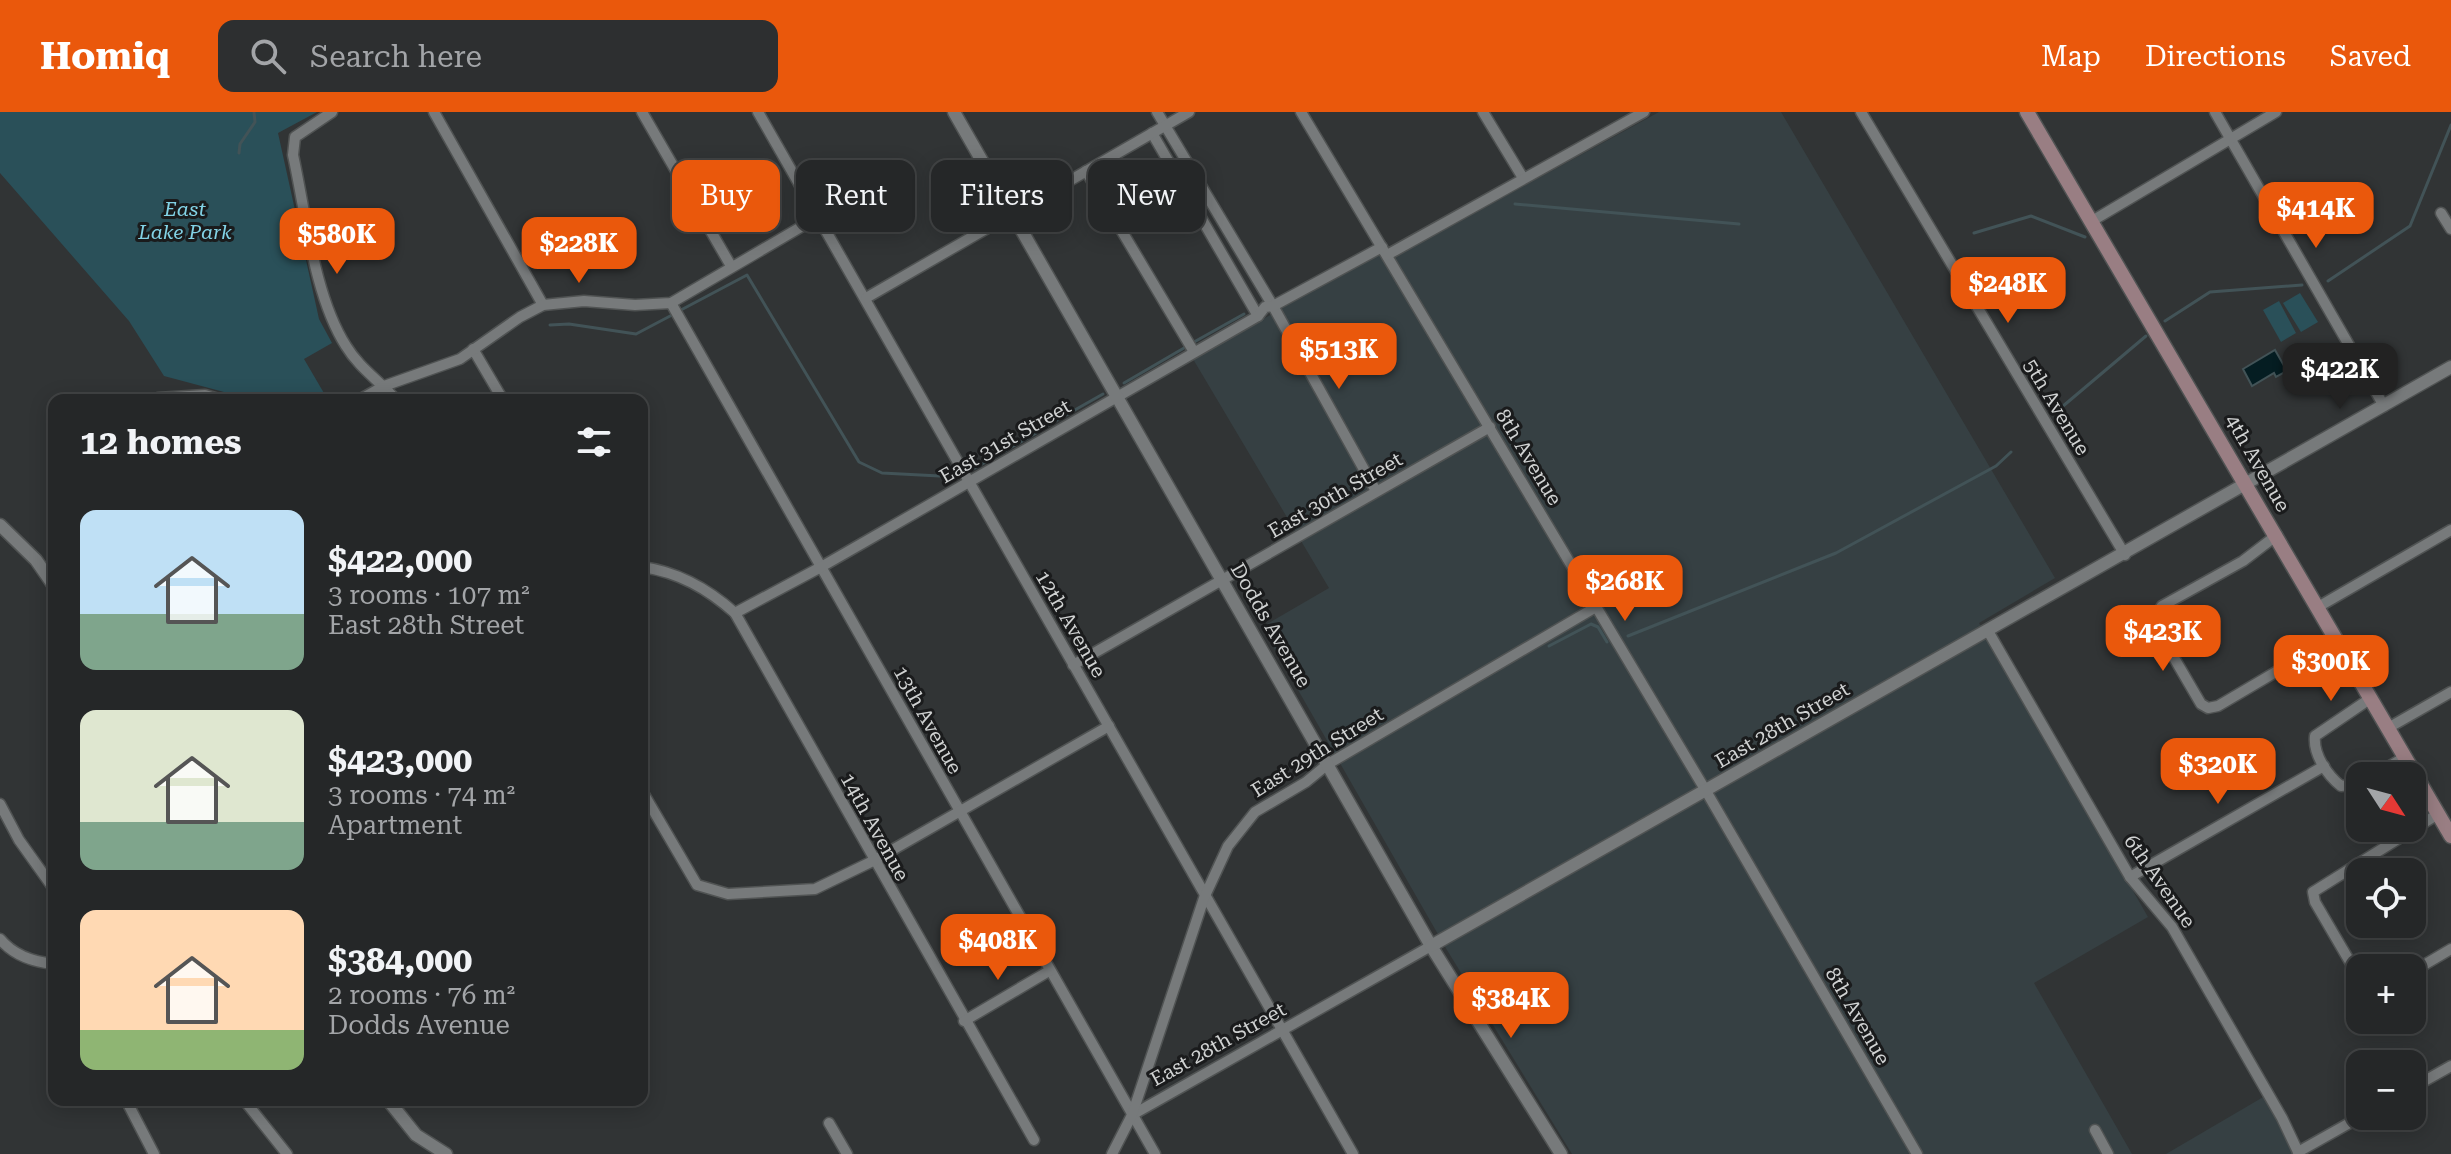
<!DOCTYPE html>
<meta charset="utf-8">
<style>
body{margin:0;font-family:"Roboto Serif",serif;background:#2d2f30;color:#f1f3f6;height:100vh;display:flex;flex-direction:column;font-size:30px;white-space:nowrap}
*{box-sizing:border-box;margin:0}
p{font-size:26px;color:#a3a5a8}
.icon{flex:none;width:44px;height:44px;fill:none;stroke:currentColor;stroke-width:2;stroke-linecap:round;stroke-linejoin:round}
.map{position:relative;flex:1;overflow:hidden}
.sheet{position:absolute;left:48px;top:282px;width:600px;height:712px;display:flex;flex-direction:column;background:#252728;border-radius:16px;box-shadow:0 4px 20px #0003,0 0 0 2px #424445}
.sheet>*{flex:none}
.hud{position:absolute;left:672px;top:48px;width:760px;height:72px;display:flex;gap:16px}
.needle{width:52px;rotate:126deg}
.tools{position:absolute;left:2346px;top:650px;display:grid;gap:16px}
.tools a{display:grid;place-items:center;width:80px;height:80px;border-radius:16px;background:#252728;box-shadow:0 4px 20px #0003,0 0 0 2px #424445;font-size:40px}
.price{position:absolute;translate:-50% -68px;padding:0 18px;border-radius:16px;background:#ea580c;color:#fff;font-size:26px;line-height:52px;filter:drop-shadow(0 2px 4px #0008)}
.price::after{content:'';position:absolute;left:50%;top:48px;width:24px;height:18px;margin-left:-12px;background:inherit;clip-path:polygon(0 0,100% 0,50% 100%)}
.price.on{background:#222;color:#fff}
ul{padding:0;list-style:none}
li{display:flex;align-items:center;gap:24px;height:200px;padding:0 32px}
li span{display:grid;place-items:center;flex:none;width:224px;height:160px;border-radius:16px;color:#555}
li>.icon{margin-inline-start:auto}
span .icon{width:96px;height:96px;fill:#fffc;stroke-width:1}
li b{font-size:34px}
h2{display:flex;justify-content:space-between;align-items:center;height:96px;padding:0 32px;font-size:34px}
.pill{padding:0 28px;border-radius:16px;background:#252728;box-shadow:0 4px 20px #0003,0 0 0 2px #424445;font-size:28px;line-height:72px}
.pill.on{background:#ea580c;color:#fff}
header{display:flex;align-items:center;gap:48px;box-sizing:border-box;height:112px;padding:0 40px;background:#ea580c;color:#fff}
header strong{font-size:38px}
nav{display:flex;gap:44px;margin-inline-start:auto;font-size:28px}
.search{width:560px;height:72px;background:#2d2f30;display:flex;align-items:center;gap:20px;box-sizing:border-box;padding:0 28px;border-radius:16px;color:#a3a5a8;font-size:30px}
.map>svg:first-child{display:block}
.built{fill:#364043}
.green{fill:#2a5059}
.water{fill:#051d22;stroke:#425357;stroke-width:2}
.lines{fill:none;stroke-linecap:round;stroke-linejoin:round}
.stream{stroke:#425357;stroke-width:3}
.minor-casing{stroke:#505353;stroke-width:13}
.tertiary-casing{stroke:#505353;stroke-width:15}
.secondary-casing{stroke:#505353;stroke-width:17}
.minor{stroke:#777a7b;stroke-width:10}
.tertiary{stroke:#777a7b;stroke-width:12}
.secondary{stroke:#997e83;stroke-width:14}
.labels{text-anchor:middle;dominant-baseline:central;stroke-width:6;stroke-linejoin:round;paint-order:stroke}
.park-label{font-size:20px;font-style:italic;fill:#82d2e5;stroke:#1a1b1c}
.street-label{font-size:20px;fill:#d0d2d2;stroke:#1a1b1c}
</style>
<header>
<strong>Homiq</strong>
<div class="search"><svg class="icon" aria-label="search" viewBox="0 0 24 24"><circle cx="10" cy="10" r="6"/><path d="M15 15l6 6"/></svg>Search here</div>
<nav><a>Map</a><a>Directions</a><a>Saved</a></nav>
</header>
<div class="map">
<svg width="2451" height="1042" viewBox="0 0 2451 1042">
<rect width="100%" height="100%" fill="#313435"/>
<g class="built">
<path d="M1659,0H1781L2055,466L1979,511L2148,805L2034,871L2132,1042H1572L1447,838L1262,515L1329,476L1193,247L1379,141L1385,150Z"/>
<path d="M2265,984L2293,1042H2166Z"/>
</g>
<g class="green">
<path d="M0,0H317L278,21L319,207L332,231L304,247L328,288H254L164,264L129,209L0,61Z"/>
<path d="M2300,181L2318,210L2301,220L2283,191Z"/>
<path d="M2279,189L2296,221L2281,230L2263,198Z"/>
</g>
<path class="water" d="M2275,238L2287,259L2276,265L2274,261L2252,274L2243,257Z"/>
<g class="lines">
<g class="stream">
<path d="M239,41L240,32L255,10L254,0"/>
<path d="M1515,92L1739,112"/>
<path d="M1974,121L2031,104L2085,125"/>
<path d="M2328,169L2410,114L2451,13"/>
<path d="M679,199L747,163L859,350L882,361L959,365"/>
<path d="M2165,209L2210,180L2302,173"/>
<path d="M550,213L569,212L636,222L672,203"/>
<path d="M1194,230L1244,202"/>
<path d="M1124,271L1184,236"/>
<path d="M2056,300L2146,224"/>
<path d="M1043,316L1103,282"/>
<path d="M975,356L1036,321"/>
<path d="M1628,524L1836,441L1996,354L2011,340"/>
<path d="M1549,534L1591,512L1598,515L1607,530"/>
</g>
<defs>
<g id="minor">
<path d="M332,0L295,25L293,43C306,102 314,184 346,234C360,257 380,269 396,288"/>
<path d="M434,0L543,193"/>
<path d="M642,0L731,154"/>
<path d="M758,0L1353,1042"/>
<path d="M1157,0L1273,194L1376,379"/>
<path d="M1301,0L1706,679L1917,1042"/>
<path d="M1483,0L1523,66"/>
<path d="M1861,0L2125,443"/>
<path d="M2215,0L2384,294"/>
<path d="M1152,21L1258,204"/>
<path d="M1086,59L1194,240"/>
<path d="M2441,101L2451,117"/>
<path d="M2092,109L2276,0"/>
<path d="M1387,143L1644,0"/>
<path d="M866,186L1189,0"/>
<path d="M671,191L1155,1042"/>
<path d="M473,237L503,288"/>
<path d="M159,288L158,286L205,283L222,288"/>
<path d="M359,288L384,274L460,247L520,205L543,193L584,189L635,193L671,191L818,105"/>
<path d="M2277,423L2243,449L2162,494L2155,505L2156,515L2201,592L2208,596L2218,594L2303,544L2320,540L2338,529"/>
<path d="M642,455C679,460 708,477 735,501L1034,1028"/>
<path d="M2318,495L2451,418"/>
<path d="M735,501L821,455L1258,204L1265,195L1273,194L1382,135"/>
<path d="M1988,519L2130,765L2172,815L2282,1006L2299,1042"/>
<path d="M1073,553L1490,315"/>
<path d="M2388,616L2451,580"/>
<path d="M2373,664L2405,645"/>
<path d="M2360,672L2341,674C2327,663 2313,642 2315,624L2371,586"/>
<path d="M642,679L697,773L728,782L815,777L873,749L1109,614"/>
<path d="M0,692L19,728L54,777"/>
<path d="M2130,765L2324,654"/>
<path d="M0,827C14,844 33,850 54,852"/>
<path d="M2412,860L2451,837"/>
<path d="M2360,867L2315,790L2313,780L2438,702"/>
<path d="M964,909L1049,859"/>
<path d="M2412,976L2451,954"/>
<path d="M126,988L154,1042"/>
<path d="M244,988L287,1042"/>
<path d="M1132,1003L1431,834"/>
<path d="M829,1011L847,1042"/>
<path d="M2095,1018L2108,1042"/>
<path d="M2298,1040L2362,1004"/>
<path d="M1112,1042L1132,1003L1204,786L1228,734L1255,700L1306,670L1328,652L1596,495"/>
</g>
<g id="tertiary">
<path d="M954,0L1431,834L1561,1042"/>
<path d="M0,413L36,448L54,474"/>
<path d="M1431,834L2451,255"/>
<path d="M388,988L416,1023L446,1042"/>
</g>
<path id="secondary" d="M2027,0L2451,724"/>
</defs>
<use href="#minor" class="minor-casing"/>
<use href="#tertiary" class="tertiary-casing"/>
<use href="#secondary" class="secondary-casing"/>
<use href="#minor" class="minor"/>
<use href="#tertiary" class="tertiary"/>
<use href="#secondary" class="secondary"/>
</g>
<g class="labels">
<g class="park-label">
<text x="185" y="97">East<tspan x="185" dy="23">Lake Park</tspan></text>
</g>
<g class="street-label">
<text transform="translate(2057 295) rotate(59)">5th Avenue</text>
<text transform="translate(1005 329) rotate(-30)">East 31st Street</text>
<text transform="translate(1529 345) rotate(59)">8th Avenue</text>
<text transform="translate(2258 351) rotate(60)">4th Avenue</text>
<text transform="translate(1335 383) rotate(-30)">East 30th Street</text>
<text transform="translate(1071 512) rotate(60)">12th Avenue</text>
<text transform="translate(1271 513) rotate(60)">Dodds Avenue</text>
<text transform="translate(928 608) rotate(61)">13th Avenue</text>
<text transform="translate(1782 613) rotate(-30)">East 28th Street</text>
<text transform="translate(1317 640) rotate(-32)">East 29th Street</text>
<text transform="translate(875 715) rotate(61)">14th Avenue</text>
<text transform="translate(2160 769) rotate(55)">6th Avenue</text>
<text transform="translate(1858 904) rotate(60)">8th Avenue</text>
<text transform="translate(1218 932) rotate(-29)">East 28th Street</text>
</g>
</g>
</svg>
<div class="tools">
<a><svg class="needle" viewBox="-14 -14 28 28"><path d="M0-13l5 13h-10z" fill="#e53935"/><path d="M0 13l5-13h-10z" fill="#a3a5a8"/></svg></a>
<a><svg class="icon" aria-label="locate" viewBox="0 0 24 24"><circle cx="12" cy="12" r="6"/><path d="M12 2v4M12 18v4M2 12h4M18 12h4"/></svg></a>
<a>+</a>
<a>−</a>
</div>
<b class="price" style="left:2316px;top:138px">$414K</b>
<b class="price" style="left:337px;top:164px">$580K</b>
<b class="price" style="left:579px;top:173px">$228K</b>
<b class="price" style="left:2008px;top:213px">$248K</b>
<b class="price" style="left:1339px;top:279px">$513K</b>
<b class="price on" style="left:2340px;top:299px">$422K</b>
<b class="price" style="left:1625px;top:511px">$268K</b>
<b class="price" style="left:2163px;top:561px">$423K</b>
<b class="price" style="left:2331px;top:591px">$300K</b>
<b class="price" style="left:2218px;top:694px">$320K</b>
<b class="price" style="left:998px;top:870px">$408K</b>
<b class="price" style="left:1511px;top:928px">$384K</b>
<div class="hud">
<a class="pill on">Buy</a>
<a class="pill">Rent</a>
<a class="pill">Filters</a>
<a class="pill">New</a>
</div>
<section class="sheet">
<h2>12 homes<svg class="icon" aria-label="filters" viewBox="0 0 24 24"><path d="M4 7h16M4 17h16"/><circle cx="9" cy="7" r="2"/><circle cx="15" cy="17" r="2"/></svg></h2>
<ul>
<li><span style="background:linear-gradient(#bfe0f5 65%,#7fa58c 0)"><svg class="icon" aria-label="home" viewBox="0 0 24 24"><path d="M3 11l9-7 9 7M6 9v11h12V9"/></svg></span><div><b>$422,000</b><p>3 rooms · 107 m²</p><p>East 28th Street</p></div></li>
<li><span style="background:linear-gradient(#dfe7d0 70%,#7fa58c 0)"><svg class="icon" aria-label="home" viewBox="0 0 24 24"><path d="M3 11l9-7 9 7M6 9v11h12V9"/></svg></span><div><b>$423,000</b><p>3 rooms · 74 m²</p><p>Apartment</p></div></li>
<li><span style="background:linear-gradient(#ffd9b3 75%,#8fb573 0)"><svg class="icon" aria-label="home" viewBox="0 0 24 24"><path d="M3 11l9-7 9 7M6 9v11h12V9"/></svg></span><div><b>$384,000</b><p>2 rooms · 76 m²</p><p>Dodds Avenue</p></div></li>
</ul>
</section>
</div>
